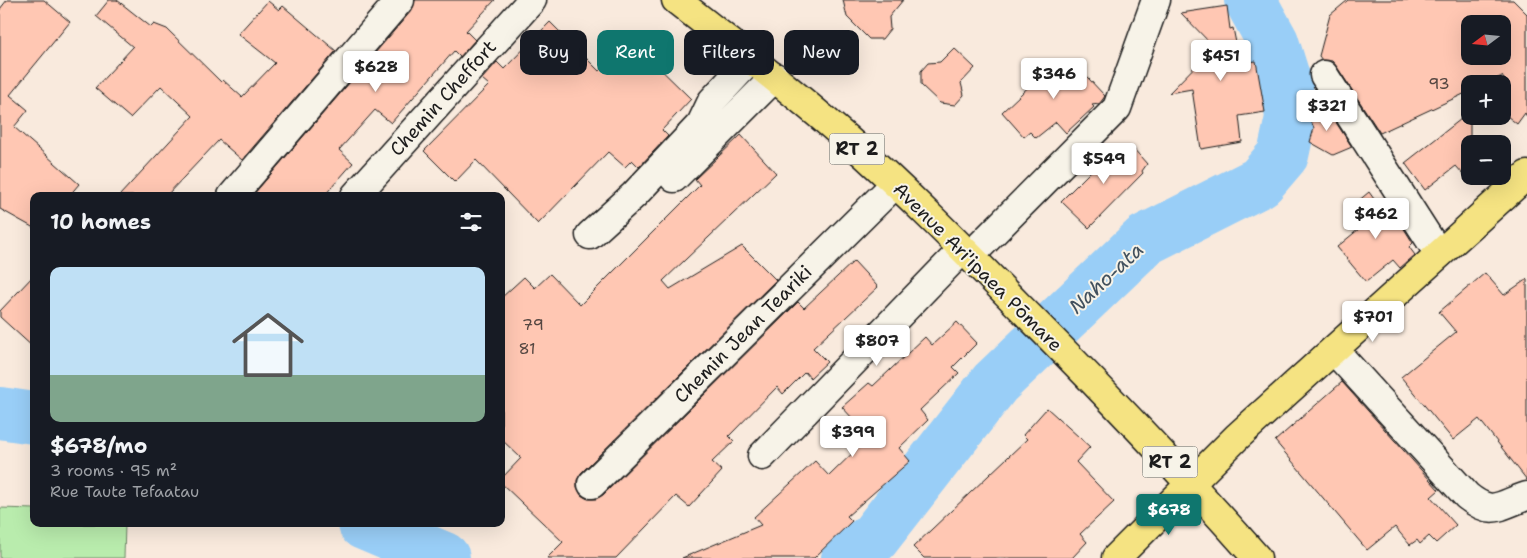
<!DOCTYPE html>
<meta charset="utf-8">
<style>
body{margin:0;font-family:"Shantell Sans",sans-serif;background:#242831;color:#f1f3f6;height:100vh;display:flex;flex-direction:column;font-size:19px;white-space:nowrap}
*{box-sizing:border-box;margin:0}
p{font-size:16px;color:#9ea1a6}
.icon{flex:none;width:28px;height:28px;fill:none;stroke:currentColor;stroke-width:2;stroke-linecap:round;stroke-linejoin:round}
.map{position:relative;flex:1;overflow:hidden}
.side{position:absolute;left:30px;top:192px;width:475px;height:335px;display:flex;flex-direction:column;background:#171b24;border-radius:10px;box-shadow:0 5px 20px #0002}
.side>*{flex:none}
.hud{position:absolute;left:520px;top:30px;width:475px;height:45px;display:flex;gap:10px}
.needle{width:32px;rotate:254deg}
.buttons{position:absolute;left:1461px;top:15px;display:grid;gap:10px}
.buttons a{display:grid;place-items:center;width:50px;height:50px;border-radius:10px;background:#171b24;box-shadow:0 5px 20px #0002;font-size:25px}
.price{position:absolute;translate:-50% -42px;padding:0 11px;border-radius:5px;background:#fff;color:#222;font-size:16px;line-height:32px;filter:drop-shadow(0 1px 2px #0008)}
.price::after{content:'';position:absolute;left:50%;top:30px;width:15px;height:11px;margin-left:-8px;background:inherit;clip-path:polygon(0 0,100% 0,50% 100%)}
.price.active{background:#0f766e;color:#fff}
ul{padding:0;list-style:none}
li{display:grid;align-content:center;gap:10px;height:265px;padding:0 20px}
li span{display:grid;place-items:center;height:155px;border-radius:10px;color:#555}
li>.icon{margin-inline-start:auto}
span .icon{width:90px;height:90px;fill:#fffc;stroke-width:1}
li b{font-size:21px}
h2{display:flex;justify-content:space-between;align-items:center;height:60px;padding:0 20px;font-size:21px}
.tag{padding:0 18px;border-radius:10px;background:#171b24;box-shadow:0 5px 20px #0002;font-size:18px;line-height:45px}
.tag.active{background:#0f766e;color:#fff}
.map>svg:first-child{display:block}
.pitch{fill:#b9ecad;stroke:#6a8464}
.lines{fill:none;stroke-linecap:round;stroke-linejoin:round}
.river{stroke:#99cef7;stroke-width:52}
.building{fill:#ffc7b3;stroke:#1c1c1c;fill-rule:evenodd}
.minor-casing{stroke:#1c1c1c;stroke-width:31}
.major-casing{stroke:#1c1c1c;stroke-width:31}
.minor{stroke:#f7f3e8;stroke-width:28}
.major{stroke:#f5e382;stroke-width:28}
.labels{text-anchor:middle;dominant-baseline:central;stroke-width:4;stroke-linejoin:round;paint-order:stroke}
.number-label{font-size:16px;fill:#554742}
.shield{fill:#f7f3e8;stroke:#5e5c59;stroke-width:1}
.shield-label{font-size:18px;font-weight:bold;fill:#1c1c1c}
.street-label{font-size:19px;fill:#1c1c1c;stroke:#f7f3e8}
.water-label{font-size:20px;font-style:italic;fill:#42515e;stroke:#f7f3e8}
</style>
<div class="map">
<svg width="1527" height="558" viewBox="0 0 1527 558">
<rect width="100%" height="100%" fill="#f9eadd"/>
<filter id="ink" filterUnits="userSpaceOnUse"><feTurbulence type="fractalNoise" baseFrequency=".02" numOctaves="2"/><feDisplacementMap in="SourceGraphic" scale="10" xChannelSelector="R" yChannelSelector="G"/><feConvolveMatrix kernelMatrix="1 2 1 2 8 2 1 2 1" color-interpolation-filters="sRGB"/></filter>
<g filter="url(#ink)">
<path class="pitch" d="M0,508L34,509V524H125L124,558H0Z"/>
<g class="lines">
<g class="river">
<path d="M0,413L34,418"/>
<path d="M364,524L444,558"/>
<path d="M847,558L874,538L995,383L1145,240L1260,182L1283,155L1291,118L1287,87L1273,42L1250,0"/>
</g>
</g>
<g class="building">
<path d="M7,0H44L70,22L10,95L28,110L14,127L79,184L69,196H34V228L0,209V9Z"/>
<path d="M109,0H117L151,27L154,24L167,29L221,82L223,80L242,97L275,63L238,34L268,1L279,10L283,6L336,51L242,160L219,140L166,196H119L193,116L161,86L130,118L95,88L133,47L96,16Z"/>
<path d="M415,0H495L466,31L475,40L460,57L454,51L391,123L375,110L339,150L353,163L324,196H252L412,10Z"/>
<path d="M843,0H903L889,17L890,29L882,39H869L847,17Z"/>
<path d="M1348,0H1513L1527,14V117L1525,113L1517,124L1502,112V86L1506,83L1502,76L1485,84H1470V91L1380,133L1337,67L1332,61L1322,60L1319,56L1330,15ZM1470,24H1502V56H1470Z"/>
<path d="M1227,6L1230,29L1233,28L1240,63L1256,61L1265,112L1239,116L1242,142L1201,149L1192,89L1169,93L1214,47L1181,13Z"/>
<path d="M550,22L599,71L622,48L638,61L645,54L691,99L662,130L668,136L639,167L632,160L625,167L608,152L538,224L476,160L455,182L424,151L489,85L482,79L497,62L504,69Z"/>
<path d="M954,48L975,68L961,83L964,95L955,105L940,103L921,85V71L928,63L940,62Z"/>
<path d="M1057,60L1073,62L1105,96L1103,99L1099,104L1092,105L1094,107L1066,133L1056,122L1036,138L1030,132L1024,137L1002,112Z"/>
<path d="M1324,104L1352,147L1333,155L1310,142L1314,128L1307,112Z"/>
<path d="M1470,112V182L1456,166L1425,190L1405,163Z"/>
<path d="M741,135L776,173L663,281L670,289L742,246L776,280L581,473L577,480V487L581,495L588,499H596L603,495L798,302L804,308L854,261L878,287L813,348L827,362L810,378L805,372L783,394L777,387L729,436L734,441L712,462L722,471L689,507L676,496L616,558H547L563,542L501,483V479L521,458L501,439V298L524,277L535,288L550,274L580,305L700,185L695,179Z"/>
<path d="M1116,146L1126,156L1133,148L1147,164L1142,171L1143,173L1089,228L1061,201Z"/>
<path d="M1369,192L1384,213L1391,208L1413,243L1409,247L1415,255L1400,268L1393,260L1366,282L1337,247L1365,224L1351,207Z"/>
<path d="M1485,273L1504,295L1527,279V480L1479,419L1453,440L1401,377L1456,332L1439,312Z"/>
<path d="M34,275V348L0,317V311Z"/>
<path d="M957,322L977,343L953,367L959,373L920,410L928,420L899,448L910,461L847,516L852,521L814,558H682L761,525L754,517L815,461L829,476L865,441L851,424L854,420L842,407L869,383L873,386L925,337L932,345Z"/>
<path d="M1342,382L1439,490L1431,497L1456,525L1436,543L1429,536L1420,544L1417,540L1410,545L1395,527L1367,550L1275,441Z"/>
<path d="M1047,408L1090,447L1076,462L1114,502L1080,534L1087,542L1072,558H924L913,547L1027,439L1023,435Z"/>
</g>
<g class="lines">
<defs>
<g id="minor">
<path d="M1324,75L1439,254"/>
<path d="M674,178L775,77"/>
<path d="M232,196L400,0"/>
<path d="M355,196L532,0"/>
<path d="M590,235L634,195L701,124L712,101L751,59"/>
<path d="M970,256L1117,108L1156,0"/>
<path d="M1334,350L1467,496C1493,517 1499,505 1527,496"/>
<path d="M762,456L963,249"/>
<path d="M592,484L895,184"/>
</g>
<g id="major">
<path d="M676,0C734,45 791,90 846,138C906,191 962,248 1018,305C1100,387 1180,471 1257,558"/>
<path d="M1116,558L1237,437L1527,175"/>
</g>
</defs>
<use href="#minor" class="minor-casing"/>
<use href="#major" class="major-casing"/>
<use href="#minor" class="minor"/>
<use href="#major" class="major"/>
</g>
</g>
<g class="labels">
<g class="number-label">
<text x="1439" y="83">93</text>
<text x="533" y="324">79</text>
<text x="527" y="348">81</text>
</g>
<g class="shield">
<rect x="829.5" y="133.5" width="55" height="31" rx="4"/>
<rect x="1142.5" y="446.5" width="55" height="31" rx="4"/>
</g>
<g class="shield-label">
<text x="857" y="149">RT 2</text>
<text x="1170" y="462">RT 2</text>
</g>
<g class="street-label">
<text transform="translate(443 98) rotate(-48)">Chemin Cheffort</text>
<text transform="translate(978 267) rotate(45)">Avenue Ari'ipaea Pōmare</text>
<text transform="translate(743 334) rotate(-45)">Chemin Jean Teariki</text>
</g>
<g class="water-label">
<text transform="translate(1106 278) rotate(-43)">Naho-ata</text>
</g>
</g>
</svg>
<div class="buttons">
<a><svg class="needle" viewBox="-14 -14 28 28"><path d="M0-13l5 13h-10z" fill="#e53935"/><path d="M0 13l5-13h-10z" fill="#9ea1a6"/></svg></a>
<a>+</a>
<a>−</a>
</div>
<b class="price" style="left:1221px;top:82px">$451</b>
<b class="price" style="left:376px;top:93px">$628</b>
<b class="price" style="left:1054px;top:100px">$346</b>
<b class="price" style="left:1327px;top:132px">$321</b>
<b class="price" style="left:1104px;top:185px">$549</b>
<b class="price" style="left:1376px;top:240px">$462</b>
<b class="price" style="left:1373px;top:343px">$701</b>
<b class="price" style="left:877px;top:367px">$807</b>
<b class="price" style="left:853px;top:458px">$399</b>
<b class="price active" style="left:1169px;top:536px">$678</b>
<div class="hud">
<a class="tag">Buy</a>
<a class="tag active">Rent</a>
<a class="tag">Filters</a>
<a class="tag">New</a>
</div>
<section class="side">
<h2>10 homes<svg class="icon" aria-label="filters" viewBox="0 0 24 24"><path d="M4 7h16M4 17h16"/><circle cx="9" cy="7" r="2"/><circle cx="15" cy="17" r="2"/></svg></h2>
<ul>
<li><span style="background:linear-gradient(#bfe0f5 70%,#7fa58c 0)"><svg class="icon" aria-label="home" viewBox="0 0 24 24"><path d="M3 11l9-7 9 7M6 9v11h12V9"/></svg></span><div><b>$678/mo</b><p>3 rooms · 95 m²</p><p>Rue Taute Tefaatau</p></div></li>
</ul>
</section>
</div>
